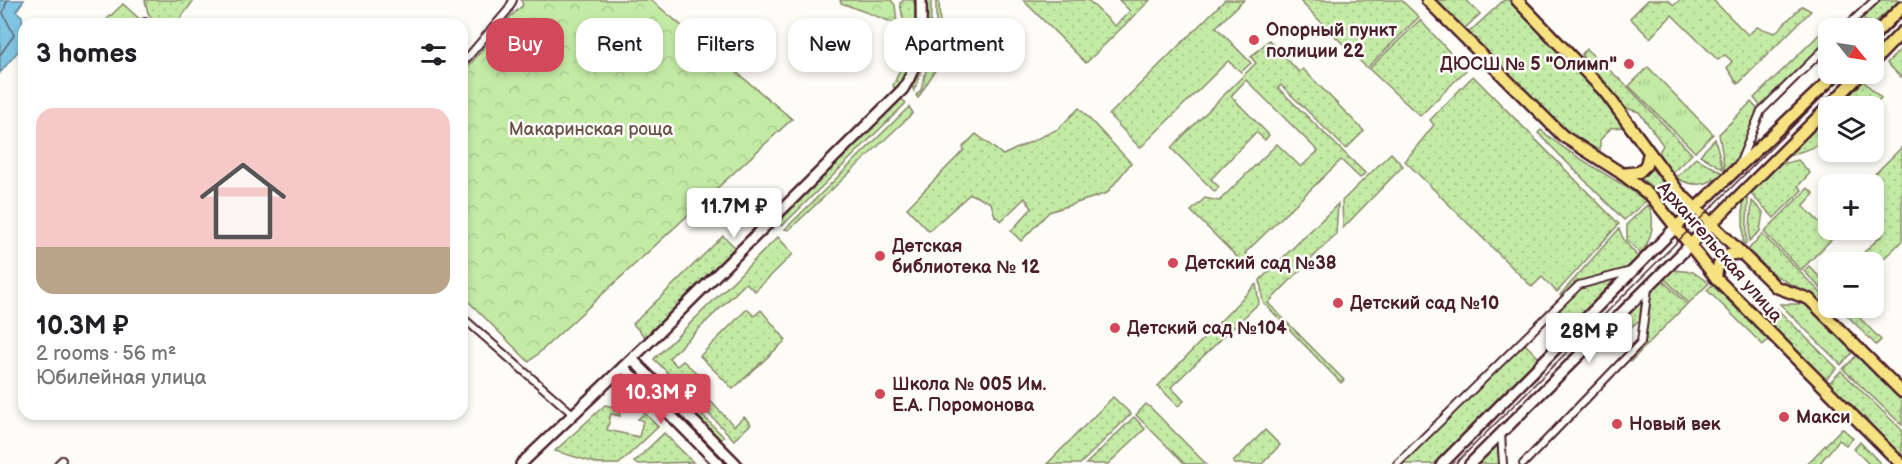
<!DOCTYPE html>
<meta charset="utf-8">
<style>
body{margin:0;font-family:"Balsamiq Sans",sans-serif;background:#f2f2f2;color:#202124;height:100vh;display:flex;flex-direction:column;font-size:22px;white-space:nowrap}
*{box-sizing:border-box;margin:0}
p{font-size:20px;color:#757577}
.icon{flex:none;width:33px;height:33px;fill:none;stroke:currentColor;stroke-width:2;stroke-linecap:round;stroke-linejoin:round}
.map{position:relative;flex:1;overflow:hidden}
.panel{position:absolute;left:18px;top:18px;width:450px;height:402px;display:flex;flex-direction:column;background:#fff;border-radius:18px;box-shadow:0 3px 9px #0003}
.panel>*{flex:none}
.hud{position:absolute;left:486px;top:18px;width:570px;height:54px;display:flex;gap:12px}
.needle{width:39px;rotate:120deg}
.fabs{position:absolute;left:1818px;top:18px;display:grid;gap:12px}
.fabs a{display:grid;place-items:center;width:66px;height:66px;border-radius:12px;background:#fff;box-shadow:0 3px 9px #0003;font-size:30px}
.price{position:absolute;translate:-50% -51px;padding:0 14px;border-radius:6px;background:#fff;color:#222;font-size:20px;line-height:39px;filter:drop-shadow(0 2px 3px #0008)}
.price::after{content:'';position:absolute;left:50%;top:36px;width:18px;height:14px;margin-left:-9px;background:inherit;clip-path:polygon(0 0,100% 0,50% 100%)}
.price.selected{background:#d1495b;color:#fff}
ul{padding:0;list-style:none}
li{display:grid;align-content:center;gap:12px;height:318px;padding:0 18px}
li+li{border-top:2px solid #e0e0e0}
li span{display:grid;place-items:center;height:186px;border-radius:18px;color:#555}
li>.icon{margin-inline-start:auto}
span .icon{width:108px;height:108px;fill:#fffc;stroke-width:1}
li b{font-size:26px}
h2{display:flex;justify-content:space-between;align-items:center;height:72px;padding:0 18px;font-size:26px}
.pill{padding:0 21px;border-radius:18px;background:#fff;box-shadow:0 3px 9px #0003;font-size:21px;line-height:54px}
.pill.selected{background:#d1495b;color:#fff}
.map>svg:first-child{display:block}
.grass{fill:url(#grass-dots);stroke:#878568;stroke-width:1.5}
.forest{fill:url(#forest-crowns);stroke:#878568;stroke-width:1.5}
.park{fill:url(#park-tufts);stroke:#878568;stroke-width:1.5}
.water{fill:#80c5e1;stroke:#6a8398;stroke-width:1.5}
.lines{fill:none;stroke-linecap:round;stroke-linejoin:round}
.shore{stroke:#606174;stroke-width:1.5}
.street-casing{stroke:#4a1f2b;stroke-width:10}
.secondary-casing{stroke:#4a1f2b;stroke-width:14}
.primary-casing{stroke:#4a1f2b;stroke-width:15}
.street{stroke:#fdfcf7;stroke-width:6}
.secondary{stroke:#fdfcf7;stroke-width:9}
.primary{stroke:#f6e281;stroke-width:10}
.tram{stroke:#4a1f2b;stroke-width:1.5}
.poi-dot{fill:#d1495b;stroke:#fdfcf7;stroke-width:2}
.labels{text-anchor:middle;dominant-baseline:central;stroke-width:5;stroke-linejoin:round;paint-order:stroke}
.poi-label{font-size:18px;font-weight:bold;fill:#4a1f2b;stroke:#fdfcf7;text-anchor:start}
.park-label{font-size:18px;fill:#68524a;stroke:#fdfcf7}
.street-label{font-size:18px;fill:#4a1f2b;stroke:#fdfcf7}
</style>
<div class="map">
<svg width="1902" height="464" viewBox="0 0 1902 464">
<defs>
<pattern id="grass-dots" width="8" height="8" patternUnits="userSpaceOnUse" patternTransform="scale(1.5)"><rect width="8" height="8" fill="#c4eba6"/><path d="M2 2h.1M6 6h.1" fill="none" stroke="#aac98f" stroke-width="1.8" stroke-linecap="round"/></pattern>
<pattern id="forest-crowns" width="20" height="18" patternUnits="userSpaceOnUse" patternTransform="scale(1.5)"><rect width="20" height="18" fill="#c4eba6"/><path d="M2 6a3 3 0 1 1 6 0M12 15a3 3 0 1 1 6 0" fill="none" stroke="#aac98f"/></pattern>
<pattern id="park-tufts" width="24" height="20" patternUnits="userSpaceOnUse" patternTransform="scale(1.5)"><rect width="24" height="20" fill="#c4eba6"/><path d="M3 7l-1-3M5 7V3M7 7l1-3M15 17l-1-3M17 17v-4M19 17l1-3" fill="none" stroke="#aac98f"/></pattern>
</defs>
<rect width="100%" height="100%" fill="#fdfcf7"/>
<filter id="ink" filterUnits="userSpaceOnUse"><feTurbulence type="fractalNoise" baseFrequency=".0167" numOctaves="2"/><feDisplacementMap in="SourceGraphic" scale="12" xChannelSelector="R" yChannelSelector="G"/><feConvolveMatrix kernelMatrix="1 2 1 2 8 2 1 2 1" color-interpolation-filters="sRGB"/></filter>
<g filter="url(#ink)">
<g class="grass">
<path d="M145,0H194L176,24H155L148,13Z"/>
<path d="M904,0H913L918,11V29L905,30L900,3Z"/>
<path d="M927,0H931C932,33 926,61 914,91L912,86C928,59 928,31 927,0Z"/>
<path d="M1023,0H1088L1115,26L1130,11L1119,0H1150L1086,63Z"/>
<path d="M1225,0H1244L1216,27L1251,63L1241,72L1228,61L1140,148L1109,115Z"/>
<path d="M1299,0H1401L1419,17L1367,68Z"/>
<path d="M1433,0H1466L1480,14L1463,30Z"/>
<path d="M1504,0H1508L1586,79L1624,127L1611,128L1600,140V153C1548,126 1508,74 1467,34Z"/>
<path d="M1648,0H1668L1674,5L1680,0H1713L1748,35L1757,27L1775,33L1802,6L1811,11L1738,84L1727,68L1732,61L1725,55L1718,60L1672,15L1650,38L1630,18Z"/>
<path d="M1881,0H1900L1871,26L1863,18Z"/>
<path d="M123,4L145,24H102Z"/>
<path d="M1420,20L1466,70L1420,116L1369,69Z"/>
<path d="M1834,20L1842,28H1828V42L1762,108L1754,98Z"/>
<path d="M917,32L911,71L897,92L893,86L906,56V33Z"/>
<path d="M1269,40L1299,72L1303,69L1364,131L1346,149L1281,85L1278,88L1365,173L1360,178L1341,160L1245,253L1256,264L1250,270L1191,211L1205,198L1219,201L1277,144L1301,167L1318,151L1246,80L1231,96L1269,135L1265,140L1256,132L1211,179L1219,187L1215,192L1171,148L1256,63L1251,57Z"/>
<path d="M1902,48V76L1901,77L1887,63Z"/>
<path d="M1586,49L1627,86L1692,154L1672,173L1658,154L1663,145L1639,112L1626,108L1583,58L1582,54Z"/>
<path d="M1473,76L1619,224L1557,292L1542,277L1532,287L1405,161L1434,125L1430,120Z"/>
<path d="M1860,78L1881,98L1872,106H1833Z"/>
<path d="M899,97L906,103L782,226L776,221Z"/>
<path d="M1751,102L1759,111L1739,157L1725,170L1719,134Z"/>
<path d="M1079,108L1131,163L1107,193L1049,212L1021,241L1011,231L1032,208L1025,198L1001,221L995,216L991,203L970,194L929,231L907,208L964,150L963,147L976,134L1003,155L1058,129Z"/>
<path d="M1828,111V142L1783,158Z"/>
<path d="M1541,130C1573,158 1611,175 1646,201L1624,220L1538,133Z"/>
<path d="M1715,139L1723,169L1700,155Z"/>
<path d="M1902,147V241L1879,263L1854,262L1883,234L1874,225V184L1866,183Z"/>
<path d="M1391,153L1403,166L1343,228L1342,201Z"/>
<path d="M1696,158L1723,173C1707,187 1694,187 1676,178Z"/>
<path d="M1798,160L1810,173L1798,186L1802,190L1774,218L1749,192L1777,165Z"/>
<path d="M1649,165L1663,183L1656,190L1638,176Z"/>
<path d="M1808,188L1814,194L1803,206L1834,237L1801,270L1764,232Z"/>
<path d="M1746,198L1748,200L1746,243L1743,246V201Z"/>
<path d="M1752,201L1763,212L1760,231L1749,241Z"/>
<path d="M1338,204L1336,234L1268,303L1344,380L1341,383L1263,302L1260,280Z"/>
<path d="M1648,204C1657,220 1651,240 1641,254L1627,240V224Z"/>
<path d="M1619,229L1624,240L1638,257L1568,327L1560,310L1567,302L1560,295Z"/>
<path d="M1762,234L1828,300V305L1773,274L1748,250Z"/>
<path d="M723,236L735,247L645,337L633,324Z"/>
<path d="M778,237L793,254L755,291L746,283L669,358L677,366L683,361L699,375L684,389L654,359Z"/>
<path d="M1809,266L1828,286V296L1804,271Z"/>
<path d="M1673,270L1693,272L1709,283L1689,303L1663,277Z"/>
<path d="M1661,279L1687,304L1631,361L1628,357L1641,342L1649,292Z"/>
<path d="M1256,284L1259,303L1171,387L1184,401L1178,406L1158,386Z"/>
<path d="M1712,285L1769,339L1763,345L1707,290Z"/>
<path d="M1641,302L1640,320L1623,333L1621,330L1623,321Z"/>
<path d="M1780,304H1806L1854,351L1841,365Z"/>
<path d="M1840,308H1850L1881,340L1876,345Z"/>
<path d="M747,309L754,316L761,310L786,340L733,389L700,356Z"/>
<path d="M1777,309L1837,368L1823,382L1775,335L1766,320L1770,311Z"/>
<path d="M1522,341L1543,362L1442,464H1397Z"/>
<path d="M1859,353L1902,397V425L1843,369Z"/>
<path d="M1841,371L1902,430V461L1827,385Z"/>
<path d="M645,378L713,446L710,449L642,381Z"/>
<path d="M696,386L734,426L744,417L751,424L734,440L689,393Z"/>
<path d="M1113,397L1131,414L1080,464H1047Z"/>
<path d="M687,400L724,437L719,442L682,405Z"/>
<path d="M1146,404L1151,408L1206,464H1185L1136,415Z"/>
<path d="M605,405L618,408L620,416L611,414L607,430L639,437L643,421L638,419L645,413L658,427L619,464H599L555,451Z"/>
<path d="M1134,417L1145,429L1108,464H1086Z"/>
<path d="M1842,428L1853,438L1846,445L1839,440L1819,464H1807Z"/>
<path d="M1265,430L1280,445L1262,464H1235L1233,462Z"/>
<path d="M664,433L693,462L636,464L634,462Z"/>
<path d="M1501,434L1503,464H1470Z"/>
<path d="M1860,442L1881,464H1869L1854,449Z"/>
</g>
<g class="forest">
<path d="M521,0H651L792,119L529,362L462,295V74L508,19L523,5Z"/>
<path d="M840,0H891L895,5L897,24L841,3Z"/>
</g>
<g class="park">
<path d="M936,0H939L941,61L918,98L916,95L921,90L936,33Z"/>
<path d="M1648,67L1713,134L1695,152L1629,86Z"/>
<path d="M909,107L913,113L789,230L785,229Z"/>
</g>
<path class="water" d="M0,0H24L16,11L22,16L24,44L0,73Z"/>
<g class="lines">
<path class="shore" d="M0,55L14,35L3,13L7,0"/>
<defs>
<g id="street">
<path d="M145,22L147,24"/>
<path d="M1845,28L1875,0"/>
<path d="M462,64L508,10L513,0"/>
<path d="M1740,162L1761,111L1828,45"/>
<path d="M462,317L574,415"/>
<path d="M1501,434L1503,464"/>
<path d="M58,464L62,460"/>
<path d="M1397,464L1579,285L1631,271"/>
<path d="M1523,464L1641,342L1648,288"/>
</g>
<g id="secondary">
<path d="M632,359L736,464"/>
<path d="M623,367L719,464"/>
<path d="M521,464L645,346L903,89C922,60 922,34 921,0"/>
<path d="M1442,464L1676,227"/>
<path d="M1470,464L1690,245"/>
</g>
<g id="primary">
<path d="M1427,0L1563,136L1621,173L1652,197L1716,278L1901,464"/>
<path d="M1517,0L1605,92L1678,191L1776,287L1809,299L1902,392"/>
<path d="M1874,35L1902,7"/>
<path d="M1874,61L1902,32"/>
<path d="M1622,174L1639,172L1646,165L1649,153"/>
<path d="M1676,227L1836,74"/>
<path d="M1690,245L1861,74"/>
<path d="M1716,278C1717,262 1724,252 1741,254"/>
</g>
</defs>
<use href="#street" class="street-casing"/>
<use href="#secondary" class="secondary-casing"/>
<use href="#primary" class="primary-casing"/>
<use href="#street" class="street"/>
<use href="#secondary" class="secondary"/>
<use href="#primary" class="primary"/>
<g class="tram">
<path d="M1874,45L1902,17"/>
<path d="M1455,464L1845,74"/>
</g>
</g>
</g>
<g class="poi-dot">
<circle cx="1254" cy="40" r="6"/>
<circle cx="1629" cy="64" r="6"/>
<circle cx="880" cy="256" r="6"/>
<circle cx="1173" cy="263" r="6"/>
<circle cx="1338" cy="303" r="6"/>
<circle cx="1115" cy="328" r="6"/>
<circle cx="880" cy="394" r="6"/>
<circle cx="1784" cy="417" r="6"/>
<circle cx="1617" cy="424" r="6"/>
</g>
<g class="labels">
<g class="poi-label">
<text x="1266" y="30">Опорный пункт<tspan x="1266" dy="21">полиции 22</tspan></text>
<text x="1617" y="64" text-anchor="end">ДЮСШ № 5 "Олимп"</text>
<text x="892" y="246">Детская<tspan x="892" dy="21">библиотека № 12</tspan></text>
<text x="1185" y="263">Детский сад №38</text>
<text x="1350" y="303">Детский сад №10</text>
<text x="1127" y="328">Детский сад №104</text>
<text x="892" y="384">Школа № 005 Им.<tspan x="892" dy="21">Е.А. Поромонова</tspan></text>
<text x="1796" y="417">Макси</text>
<text x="1629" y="424">Новый век</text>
</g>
<g class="park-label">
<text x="591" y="129">Макаринская роща</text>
</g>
<g class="street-label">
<text transform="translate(1720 252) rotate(49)">Архангельская улица</text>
</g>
</g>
</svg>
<div class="fabs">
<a><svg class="needle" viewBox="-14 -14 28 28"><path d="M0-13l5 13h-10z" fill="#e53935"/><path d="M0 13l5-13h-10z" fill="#757577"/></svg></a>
<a><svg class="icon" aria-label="layers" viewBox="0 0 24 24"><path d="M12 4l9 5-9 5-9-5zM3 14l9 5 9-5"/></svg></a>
<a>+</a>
<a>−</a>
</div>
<b class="price" style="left:734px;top:239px">11.7M ₽</b>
<b class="price" style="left:1589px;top:364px">28M ₽</b>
<b class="price selected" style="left:661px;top:425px">10.3M ₽</b>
<div class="hud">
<a class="pill selected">Buy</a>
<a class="pill">Rent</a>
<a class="pill">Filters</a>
<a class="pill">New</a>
<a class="pill">Apartment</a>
</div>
<section class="panel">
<h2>3 homes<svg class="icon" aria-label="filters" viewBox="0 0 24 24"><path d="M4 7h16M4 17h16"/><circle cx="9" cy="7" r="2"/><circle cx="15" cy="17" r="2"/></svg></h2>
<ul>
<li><span style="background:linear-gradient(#f6c9c9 75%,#b9a48a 0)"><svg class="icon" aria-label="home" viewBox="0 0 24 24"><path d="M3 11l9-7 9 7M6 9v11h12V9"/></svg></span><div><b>10.3M ₽</b><p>2 rooms · 56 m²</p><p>Юбилейная улица</p></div></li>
</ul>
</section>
</div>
